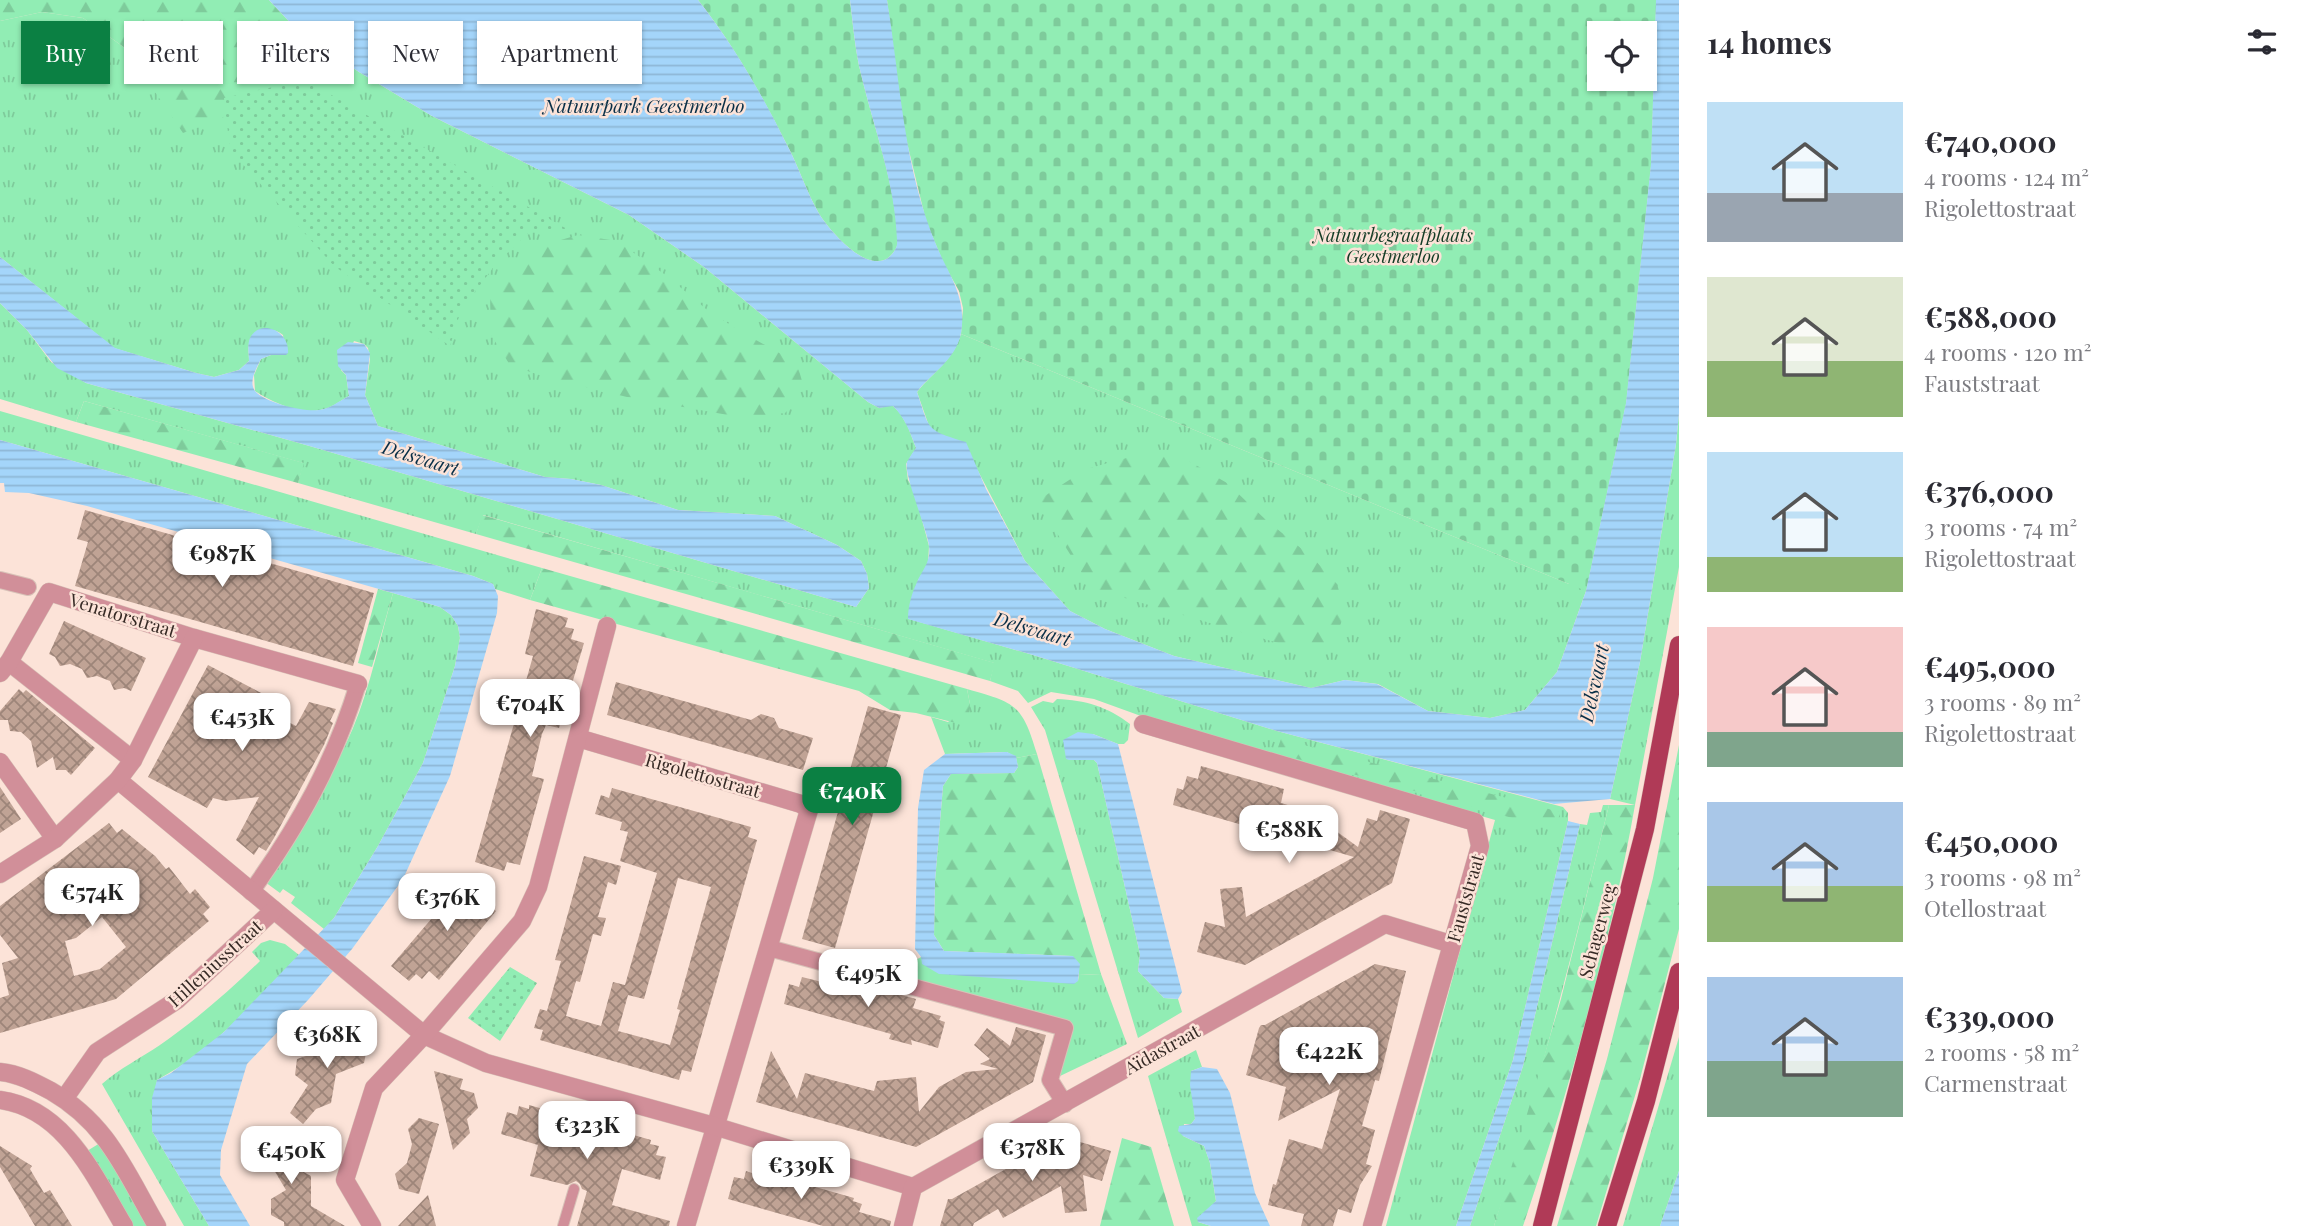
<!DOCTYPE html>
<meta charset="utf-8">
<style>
body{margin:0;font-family:"Playfair Display",serif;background:#f7f7f7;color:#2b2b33;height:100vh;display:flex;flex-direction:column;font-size:26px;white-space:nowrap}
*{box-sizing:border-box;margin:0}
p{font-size:23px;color:#7c7c81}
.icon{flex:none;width:38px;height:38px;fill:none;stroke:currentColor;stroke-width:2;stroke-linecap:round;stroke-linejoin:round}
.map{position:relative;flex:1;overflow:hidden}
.sheet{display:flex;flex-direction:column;background:#fff;width:630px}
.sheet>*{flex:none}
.banner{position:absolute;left:21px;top:21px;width:665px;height:63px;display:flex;gap:14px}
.fabs{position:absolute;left:1587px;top:21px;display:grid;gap:14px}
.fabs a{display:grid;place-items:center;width:70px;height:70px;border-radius:0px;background:#fff;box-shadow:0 2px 5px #0004;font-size:35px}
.price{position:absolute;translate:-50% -60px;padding:0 16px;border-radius:14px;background:#fff;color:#222;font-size:23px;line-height:46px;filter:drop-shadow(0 2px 4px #0008)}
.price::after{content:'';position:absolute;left:50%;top:42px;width:21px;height:16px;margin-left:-10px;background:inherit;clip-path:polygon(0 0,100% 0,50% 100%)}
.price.selected{background:#0b8043;color:#fff}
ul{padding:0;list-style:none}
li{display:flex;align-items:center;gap:21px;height:175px;padding:0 28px}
li span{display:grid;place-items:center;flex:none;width:196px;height:140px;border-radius:0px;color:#555}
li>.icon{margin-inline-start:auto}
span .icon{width:84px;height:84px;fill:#fffc;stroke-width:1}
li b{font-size:30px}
h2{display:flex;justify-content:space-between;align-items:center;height:84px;padding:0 28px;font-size:30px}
.tag{padding:0 24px;border-radius:0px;background:#fff;box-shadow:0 2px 5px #0004;font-size:24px;line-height:63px}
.tag.selected{background:#0b8043;color:#fff}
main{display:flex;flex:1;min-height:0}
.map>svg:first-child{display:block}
.grass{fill:url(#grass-tufts)}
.forest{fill:url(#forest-firs)}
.cemetery{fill:url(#cemetery-stones);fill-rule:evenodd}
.park{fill:url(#park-dots)}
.water{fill:url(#water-rules)}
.building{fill:url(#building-cross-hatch);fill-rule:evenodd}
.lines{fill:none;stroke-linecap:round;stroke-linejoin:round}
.service-casing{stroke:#d8c2b8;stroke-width:12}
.pedestrian-casing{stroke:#d8c2b8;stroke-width:18}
.minor-casing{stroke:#d8c2b8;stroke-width:19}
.tertiary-casing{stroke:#d8c2b8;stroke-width:19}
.primary-casing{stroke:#d8c2b8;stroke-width:19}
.service{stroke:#d18f99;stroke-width:10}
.pedestrian{stroke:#d18f99;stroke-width:16}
.minor{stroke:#d18f99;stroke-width:18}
.tertiary{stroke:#d18f99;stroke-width:18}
.primary{stroke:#b03a57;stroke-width:18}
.labels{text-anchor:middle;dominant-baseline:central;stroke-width:5;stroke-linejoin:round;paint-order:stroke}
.park-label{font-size:18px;font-style:italic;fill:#143c26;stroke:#fce3d8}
.street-label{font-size:18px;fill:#362a25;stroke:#fce3d8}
.water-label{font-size:19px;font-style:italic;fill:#092f47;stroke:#fce3d8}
</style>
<main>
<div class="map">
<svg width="1679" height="1226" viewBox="0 0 1679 1226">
<defs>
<pattern id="grass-tufts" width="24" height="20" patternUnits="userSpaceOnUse" patternTransform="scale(1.75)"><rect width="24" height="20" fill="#91edb4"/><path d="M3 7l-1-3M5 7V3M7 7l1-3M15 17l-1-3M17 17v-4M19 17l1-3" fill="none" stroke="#7ecb9b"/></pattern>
<pattern id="forest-firs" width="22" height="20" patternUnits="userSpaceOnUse" patternTransform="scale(1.75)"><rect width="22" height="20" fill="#91edb4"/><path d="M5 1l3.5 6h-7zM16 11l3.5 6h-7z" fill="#7ecb9b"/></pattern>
<pattern id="cemetery-stones" width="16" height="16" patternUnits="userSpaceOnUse" patternTransform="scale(1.75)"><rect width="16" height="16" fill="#91edb4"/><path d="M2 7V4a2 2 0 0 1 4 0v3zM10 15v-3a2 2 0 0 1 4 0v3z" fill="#7ecb9b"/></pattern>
<pattern id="park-dots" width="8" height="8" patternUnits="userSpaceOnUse" patternTransform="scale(1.75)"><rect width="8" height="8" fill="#91edb4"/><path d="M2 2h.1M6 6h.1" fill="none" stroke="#7ecb9b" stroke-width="1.8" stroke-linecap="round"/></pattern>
<pattern id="water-rules" width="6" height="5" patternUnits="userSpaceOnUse" patternTransform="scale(1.75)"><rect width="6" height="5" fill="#a4d5fa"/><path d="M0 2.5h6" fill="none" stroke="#8eb7d6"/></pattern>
<pattern id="building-cross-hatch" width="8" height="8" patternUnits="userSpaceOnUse" patternTransform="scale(1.75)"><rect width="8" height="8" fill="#c0a395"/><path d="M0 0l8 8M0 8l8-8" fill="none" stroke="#9d8579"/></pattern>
</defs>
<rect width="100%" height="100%" fill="#fce3d8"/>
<g class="grass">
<path d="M1631,0H1656L1651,164L1626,403L1586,591L1557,672L1525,710L1490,718L1428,711L1378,684L1345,680L1311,688L1174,656L1105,629L1070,611L1025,561L978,471L929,426L917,392C935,370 952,362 961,334L1569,584L1645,79V33Z"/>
<path d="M42,12L83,18L125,48L138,66L286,64L298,31L359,72L432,116L629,215L704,267L868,402L879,408L892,405L900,413L908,427L916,448L906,464L908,480L914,490L929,546L928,565L918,580L909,619L1033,655L1277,731L1563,807L1568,813V821L1513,1060L1456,1226H1386L1495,820L1152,720L1094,699L1051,692L1028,703L1018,691L990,681L994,663L483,515L476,534L298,483L303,463L84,401L76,422L0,399V303L27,330L51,362L86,383L313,447L856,607L869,588L867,574L861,561L837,545L775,516L678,510L601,485L571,479L545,477L378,426L365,395L370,359L368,348L364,344L354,341L341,370L346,375L349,396C343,399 337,404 330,407C305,418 275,404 255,391L254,375L261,359L271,355H285L283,335C274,328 257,326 251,338C247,344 249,354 249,361L239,370L214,377L196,373L114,348L0,257V21Z"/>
<path d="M0,411L542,568L530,600L495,589L493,584L473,576L0,440Z"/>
<path d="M1679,413V567L1635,805L1610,799L1640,662L1676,444Z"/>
<path d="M393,593L440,607L451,615L458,626L460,638L455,666L423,763L378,846L334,918L324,929L291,903L295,897L283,889L280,893L265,882C296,832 330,782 353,728C371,685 380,638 393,593Z"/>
<path d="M967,689C1016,703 1022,704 1037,754L1016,758L1007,752L945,754L931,717L948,722L970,704Z"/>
<path d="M1057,699C1085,700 1108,707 1130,724L1128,740L1124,744H1118L1093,734L1069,760H1094L1097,763L1140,954L1138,971L1164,998L1178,999L1182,1012L1138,1038L1045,730L1031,707L1043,701L1053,703Z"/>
<path d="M1603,805H1609C1574,946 1539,1088 1494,1226H1470L1523,1066L1580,824L1587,825L1590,813L1601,812Z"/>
<path d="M270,940L285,944L299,955C257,1001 212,1051 157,1080L152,1131L209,1226H184L102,1084C120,1068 141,1058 160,1045C196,1020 229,991 260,961L252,952L261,943Z"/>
<path d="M921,957L1078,981L1079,975L1101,974L1127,1044L1058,1077L1070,1026L891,974Z"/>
<path d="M1679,1037V1171L1660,1226H1623Z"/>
<path d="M1196,1050L1202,1067L1191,1071L1195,1119L1191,1124H1184L1183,1136L1204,1146L1210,1163L1216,1201L1198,1222L1211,1226H1192L1148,1076Z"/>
<path d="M100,1143L149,1226H132L87,1151Z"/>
</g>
<g class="forest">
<path d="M0,0H269L298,31L286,64L252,97L226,116L183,133L125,48L83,18L42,12L0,21Z"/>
<path d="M578,235L617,241L667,276L706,309L738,330L783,355L798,367L802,381L794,404L785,413L745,418L627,397L548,378L510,365L491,335L490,292L526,250Z"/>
<path d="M84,401L304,463L298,483L76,422Z"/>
<path d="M1156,450L1180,456L1227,483L1266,520L1313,558L1337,584L1345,612L1333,645L1292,647L1091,588L1037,501L1086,469Z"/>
<path d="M482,515L995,663L990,681L476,534Z"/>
<path d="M542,568L967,689L970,704L969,717L960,724L916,713L890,710L859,691L530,600Z"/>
<path d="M378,589L393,593L372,667L358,663Z"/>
<path d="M1281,739L1560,812L1556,830L1276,753Z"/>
<path d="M1679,745V929L1640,1079L1596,1226H1557L1607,1059L1653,878Z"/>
<path d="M1037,754L1101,974L1079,975V964L1072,956L944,951L934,935L935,881L943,786L951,774L1014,773L1018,767L1016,758Z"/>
<path d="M1609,805H1635C1610,947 1569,1090 1523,1226H1494L1561,999Z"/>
<path d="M1122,1138L1151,1147L1174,1226H1100Z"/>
</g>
<g class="cemetery">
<path d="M698,0H850C853,24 855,50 861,74C874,129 895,182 898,240C898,247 894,253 888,258C867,272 836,237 824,221C810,202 799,167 787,145C762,95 733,44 698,0Z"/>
<path d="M887,0H1656L1651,164L1626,403L1586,591L961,334L963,308L959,291L944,264L926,221L903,126ZM1600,33H1645V79H1600Z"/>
</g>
<g class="park">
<path d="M305,80L567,229L529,232L496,264L461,310L450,346L334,266L230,150L224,98Z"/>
<path d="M510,967L537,983L500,1041L468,1018Z"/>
</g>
<g class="water">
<path d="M269,0H698C733,44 762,94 787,145C799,167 810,202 824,221C836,237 867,272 888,258C894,253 898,247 897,240C895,182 874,129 861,74C855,50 853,24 850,0H887C901,85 903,166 937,247C950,277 967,298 961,333C956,360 932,372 917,392C930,431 926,430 966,442L986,489L1025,561L1070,611L1105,629L1174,656L1311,688L1345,680L1377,684L1428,711L1490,718L1525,710L1557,672L1586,591L1626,403L1651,164L1656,0H1679V413L1676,444L1640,662L1610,799L1554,804L1277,731L1033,655L908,619C908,606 912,593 917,582C923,569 931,562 929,546C927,529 903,473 907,462C909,458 913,452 916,448C910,432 905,418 893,406L879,408L868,402L704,267L629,215L432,116L359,72L298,31Z"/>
<path d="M0,257L115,348L196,373L214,377L239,370L249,361C249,354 247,345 250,338C260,318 290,331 288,353L286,355H271L261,359C257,367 248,382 255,391C265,403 304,412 319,410C330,409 339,401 349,396L346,375L338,366L337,350L348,342L364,344L370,353L365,395L378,426L545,477L571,479L601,485L678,510L775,516L837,545L861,561L867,574L869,588L856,607L313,447L86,383L57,368L27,330L0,303Z"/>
<path d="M0,440L473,576L493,584L498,596L497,613L450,776L403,879L352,949L308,1000L247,1064L221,1150L220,1175L250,1226H209L152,1131V1098L157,1080L171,1073L224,1032L334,918L378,846L423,763L455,666L460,638L458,626L451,615L440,607L393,593L87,506L29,493L5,492L4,483H0Z"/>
<path d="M1078,732L1093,734L1118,744L1182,992L1178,999L1164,998L1138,971L1140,954L1097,763L1094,760H1069L1066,759L1063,740Z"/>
<path d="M1007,752L1016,756L1018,767L1014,773L951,774L943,786L935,881L934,935L944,951L1073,956L1080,964L1078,981L1074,984L939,974L922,964L921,957L915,949L918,808L924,770L945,754Z"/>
<path d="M1568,821L1580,824L1523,1066L1470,1226H1456L1513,1060Z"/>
<path d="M1202,1067L1217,1069L1230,1093L1255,1193L1270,1226H1211L1198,1222L1197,1218L1216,1201L1210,1163L1204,1146L1183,1136L1178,1131L1179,1126L1191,1124L1195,1119L1190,1085L1191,1071Z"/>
<path d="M1679,1171V1226H1660Z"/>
</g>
<g class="building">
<path d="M85,510L374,593L353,666L75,586L88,542L77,539Z"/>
<path d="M536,609L568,618L565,627L574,629L571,639L584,643L559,728L546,725L542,734L532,776L544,779L520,865L507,862L504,871L475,862L533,656L525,654Z"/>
<path d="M64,621L146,658L131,691L124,688L114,690L110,681L97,676L87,678L82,669L70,664L60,666L55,657L49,654Z"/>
<path d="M208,665L267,696L261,707L296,726L309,702L336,709L330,721L333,723L324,745L274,838L266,851L259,847L254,855L236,840L259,797L225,801L213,798L207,808L148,777Z"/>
<path d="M616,682L751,720L761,714L774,718L779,728L813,738L803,770L607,715Z"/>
<path d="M19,689L23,693L26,690L95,748L71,775L66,770H56L53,757L37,768L31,741L21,732L10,731L8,720H0V711Z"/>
<path d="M868,706L901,715L835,948L802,939Z"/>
<path d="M1201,766L1284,789L1281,803L1308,811L1305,821L1332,828L1358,847L1367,818L1377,821L1380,810L1410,819L1392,883L1245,965L1197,952L1205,922L1225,927L1220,889L1242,887L1246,917L1354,857L1173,805L1177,788L1183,790L1187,776L1198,779Z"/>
<path d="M0,787L21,819L0,833Z"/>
<path d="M612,788L751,827L748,837L757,840L691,1072L682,1070L679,1080L540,1040L543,1030L534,1028L540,1009L547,1011L561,961L555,960L584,856L621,866L616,885L608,882L598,917L606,918L601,936L593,934L580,982L576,981L566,1016L601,1026L613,982L625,985L657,873L620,861L628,832L620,830L622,822L595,814L601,795L609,798ZM678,878L711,887L677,1009L680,1010L670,1045L618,1031L628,995L644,999Z"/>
<path d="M109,823L117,833L122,829L155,856L166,869L169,867L190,894L195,889L210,907L203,914L209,921L116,999L0,1033V998L9,995L2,963L18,958L0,935V906ZM102,917L126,947L100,969L74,976L65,941L76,938Z"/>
<path d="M468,876L492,895L485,903L496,911L439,980L429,971L422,979L416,974L409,981L391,966Z"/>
<path d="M1375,964L1406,971L1379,1081L1375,1080L1362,1126L1375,1130L1366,1164L1372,1166L1360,1185L1351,1213L1338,1209L1333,1226H1301L1304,1214L1268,1205L1273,1184L1276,1185L1289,1139L1322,1149L1340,1089L1278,1121L1286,1087L1246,1075L1259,1028L1261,1025H1265Z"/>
<path d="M832,976L916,999L913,1008L941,1016L939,1020L945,1022L938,1048L911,1040L912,1045L889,1039L891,1034L784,1004L789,984L799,987L802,977L830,984Z"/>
<path d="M1016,1027L1046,1035L1033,1082L916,1147L756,1102L771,1051L797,1099L805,1073L874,1091L877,1081L916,1077L919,1112L939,1087L966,1072L998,1069L980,1064L990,1059L974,1045L987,1028L1010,1046Z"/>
<path d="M358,1028L373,1041L367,1048L364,1063L336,1074L331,1103L316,1109L303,1124L290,1113L308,1085L295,1075L297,1059L312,1054L314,1039L329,1034L343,1046Z"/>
<path d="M434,1071L463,1079L460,1089L474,1093L478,1108L467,1119L470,1133L453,1150Z"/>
<path d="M529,1105L651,1140L650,1144L659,1146L656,1155L666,1157L660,1180L622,1169L612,1205L670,1221L669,1226H577L587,1191L582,1189L580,1184L576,1181L567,1185L530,1176L538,1145L501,1134L507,1112L517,1115L519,1106L529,1109Z"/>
<path d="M419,1118L439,1124L419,1194L399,1189L395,1174L407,1163L412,1144L408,1129Z"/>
<path d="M271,1126L300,1170L311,1176V1206L345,1226H284V1222L271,1215V1199L286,1190L268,1160L259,1157L255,1141Z"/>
<path d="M1063,1137L1111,1151L1102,1181L1083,1175L1087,1211L1065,1213L1061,1186L1003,1218L998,1209L974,1223L973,1226H940L948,1199H952Z"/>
<path d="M0,1146L32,1166L30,1169L44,1193L50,1190L72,1226H35L0,1167Z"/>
<path d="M756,1170L854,1198L853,1201L862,1204L859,1212L891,1221L890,1226H823L728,1199L734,1177L744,1179L746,1171L755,1174Z"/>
<path d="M428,1195L436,1226H398Z"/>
</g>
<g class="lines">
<defs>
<path id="service" d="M563,1226L574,1189"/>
<g id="pedestrian">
<path d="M0,580L28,587"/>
<path d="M251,892C299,825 334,762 358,684"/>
<path d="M769,948L1065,1028L1050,1080L1065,1104"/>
</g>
<g id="minor">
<path d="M9,662L133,760"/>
<path d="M0,673L9,662L49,592L194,638L358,684"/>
<path d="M1143,724L1475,822L1480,846L1372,1226"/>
<path d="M578,738L801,804L809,810L686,1226"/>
<path d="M0,762L55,839"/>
<path d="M118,780L424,1035L486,1063L714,1126L913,1187"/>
<path d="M0,874L55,839L118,780L133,760L194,638"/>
<path d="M64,1099L97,1052L177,1000L274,910"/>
<path d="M372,1226L345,1180L374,1088L424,1035L522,921L538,887L607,626"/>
<path d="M903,1226L913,1187L1385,924L1451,944"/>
</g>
<g id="tertiary">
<path d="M0,1072C19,1074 34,1082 51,1091C108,1124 125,1171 157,1226"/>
<path d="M0,1100C65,1109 94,1176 124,1226"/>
</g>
<g id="primary">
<path d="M1542,1226L1645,829L1679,645"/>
<path d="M1607,1226L1646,1101L1679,972"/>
</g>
</defs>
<use href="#service" class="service-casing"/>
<use href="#pedestrian" class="pedestrian-casing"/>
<use href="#minor" class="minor-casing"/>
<use href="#tertiary" class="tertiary-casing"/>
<use href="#primary" class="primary-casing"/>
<use href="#service" class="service"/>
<use href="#pedestrian" class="pedestrian"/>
<use href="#minor" class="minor"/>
<use href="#tertiary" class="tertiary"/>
<use href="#primary" class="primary"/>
</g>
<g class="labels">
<g class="park-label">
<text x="1393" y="235">Natuurbegraafplaats<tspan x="1393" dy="21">Geestmerloo</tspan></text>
</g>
<g class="street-label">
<text transform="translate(123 615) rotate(17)">Venatorstraat</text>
<text transform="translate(703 775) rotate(16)">Rigolettostraat</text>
<text transform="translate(1465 898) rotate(-74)">Fauststraat</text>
<text transform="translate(1597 931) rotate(-75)">Schagerweg</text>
<text transform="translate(215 963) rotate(-42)">Hilleniusstraat</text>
<text transform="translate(1162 1049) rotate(-29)">Aïdastraat</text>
</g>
<g class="water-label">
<text x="644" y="105">Natuurpark Geestmerloo</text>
<text transform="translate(421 457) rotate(17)">Delsvaart</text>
<text transform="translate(1033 628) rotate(16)">Delsvaart</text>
<text transform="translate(1593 683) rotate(-78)">Delsvaart</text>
</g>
</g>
</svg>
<div class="fabs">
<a><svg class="icon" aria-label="locate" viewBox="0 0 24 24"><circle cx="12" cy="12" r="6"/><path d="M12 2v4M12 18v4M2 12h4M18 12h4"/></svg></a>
</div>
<b class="price" style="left:222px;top:589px">€987K</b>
<b class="price" style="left:530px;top:739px">€704K</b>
<b class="price" style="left:242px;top:753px">€453K</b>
<b class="price selected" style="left:852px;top:827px">€740K</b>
<b class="price" style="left:1289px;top:865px">€588K</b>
<b class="price" style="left:92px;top:928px">€574K</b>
<b class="price" style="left:447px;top:933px">€376K</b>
<b class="price" style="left:868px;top:1009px">€495K</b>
<b class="price" style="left:327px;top:1070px">€368K</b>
<b class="price" style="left:1329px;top:1087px">€422K</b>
<b class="price" style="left:587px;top:1161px">€323K</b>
<b class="price" style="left:1032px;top:1183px">€378K</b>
<b class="price" style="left:291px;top:1186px">€450K</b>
<b class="price" style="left:801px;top:1201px">€339K</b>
<div class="banner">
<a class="tag selected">Buy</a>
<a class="tag">Rent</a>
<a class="tag">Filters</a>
<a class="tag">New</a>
<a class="tag">Apartment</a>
</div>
</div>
<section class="sheet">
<h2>14 homes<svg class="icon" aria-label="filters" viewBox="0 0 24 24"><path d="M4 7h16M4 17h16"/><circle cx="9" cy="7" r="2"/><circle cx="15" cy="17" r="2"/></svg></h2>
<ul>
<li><span style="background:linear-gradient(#bfe0f5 65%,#9aa5b1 0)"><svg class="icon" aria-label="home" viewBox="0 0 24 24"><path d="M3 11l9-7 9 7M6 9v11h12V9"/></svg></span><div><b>€740,000</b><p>4 rooms · 124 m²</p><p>Rigolettostraat</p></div></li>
<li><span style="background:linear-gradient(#dfe7d0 60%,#8fb573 0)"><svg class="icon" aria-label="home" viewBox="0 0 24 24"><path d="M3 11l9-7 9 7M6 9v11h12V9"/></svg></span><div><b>€588,000</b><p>4 rooms · 120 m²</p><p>Fauststraat</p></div></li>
<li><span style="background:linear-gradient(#bfe0f5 75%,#8fb573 0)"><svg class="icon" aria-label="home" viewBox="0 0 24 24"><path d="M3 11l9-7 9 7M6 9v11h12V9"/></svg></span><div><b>€376,000</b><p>3 rooms · 74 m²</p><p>Rigolettostraat</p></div></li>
<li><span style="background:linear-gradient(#f6c9c9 75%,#7fa58c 0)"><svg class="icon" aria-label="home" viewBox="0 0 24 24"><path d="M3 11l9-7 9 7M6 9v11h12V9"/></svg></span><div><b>€495,000</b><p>3 rooms · 89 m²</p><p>Rigolettostraat</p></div></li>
<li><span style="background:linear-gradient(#a9c7e8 60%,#8fb573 0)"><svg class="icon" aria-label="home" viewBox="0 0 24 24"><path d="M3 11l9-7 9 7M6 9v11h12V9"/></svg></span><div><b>€450,000</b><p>3 rooms · 98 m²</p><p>Otellostraat</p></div></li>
<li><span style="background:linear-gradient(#a9c7e8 60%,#7fa58c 0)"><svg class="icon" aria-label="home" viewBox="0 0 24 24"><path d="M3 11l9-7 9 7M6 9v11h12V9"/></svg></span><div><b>€339,000</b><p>2 rooms · 58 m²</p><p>Carmenstraat</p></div></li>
</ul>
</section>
</main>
